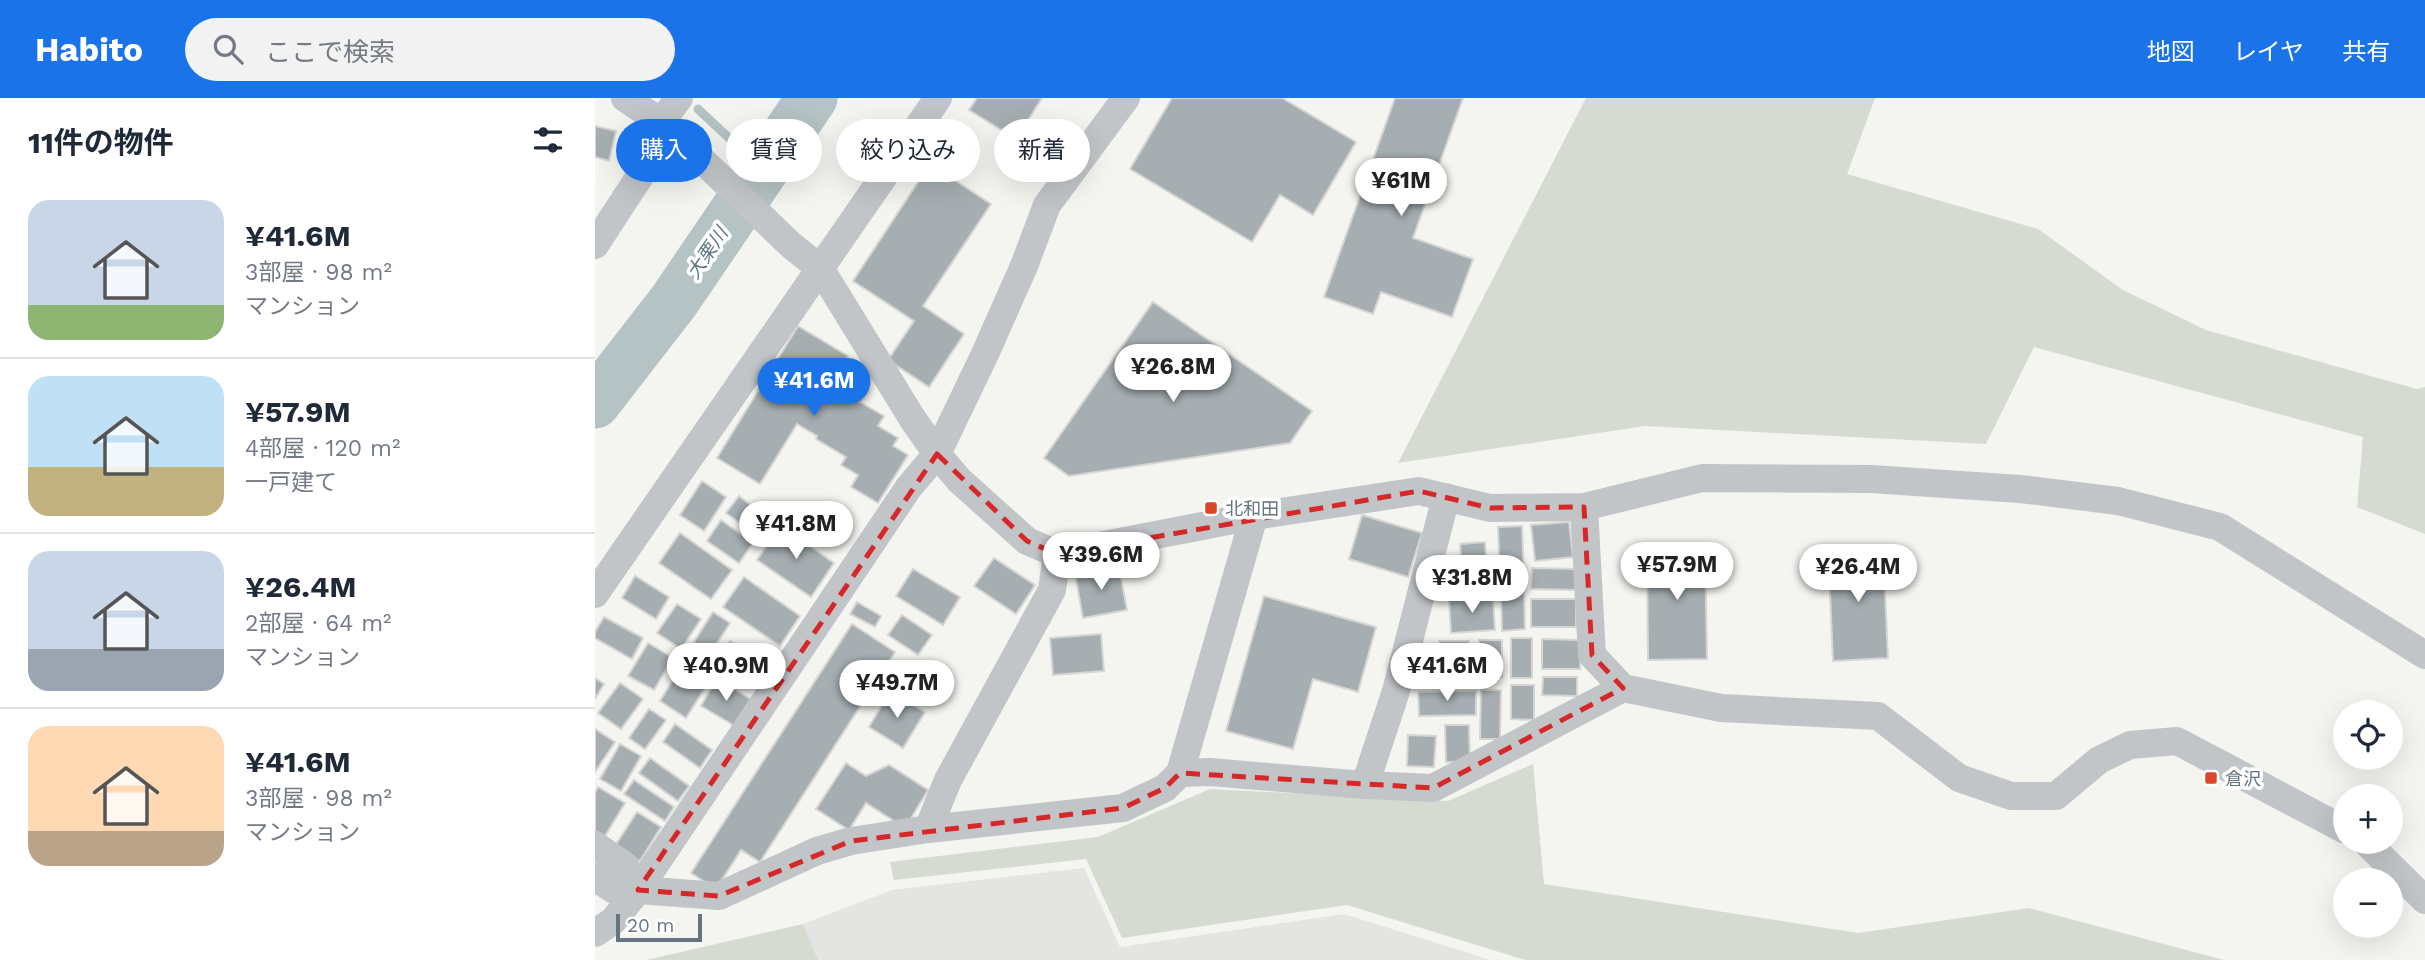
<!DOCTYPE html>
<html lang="ja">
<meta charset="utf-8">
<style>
body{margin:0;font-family:"Work Sans","Noto Sans JP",sans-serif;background:#f2f2f3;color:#1f2937;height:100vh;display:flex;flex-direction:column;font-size:26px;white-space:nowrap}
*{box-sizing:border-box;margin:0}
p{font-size:23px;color:#747a83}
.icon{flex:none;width:38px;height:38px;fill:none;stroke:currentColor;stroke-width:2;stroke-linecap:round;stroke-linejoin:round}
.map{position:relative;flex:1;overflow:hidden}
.details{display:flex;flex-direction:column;background:#fff;width:595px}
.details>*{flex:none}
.hud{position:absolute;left:21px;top:21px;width:665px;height:63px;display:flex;gap:14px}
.buttons{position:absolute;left:1738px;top:602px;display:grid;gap:14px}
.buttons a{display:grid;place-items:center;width:70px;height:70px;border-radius:50%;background:#fff;box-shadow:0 7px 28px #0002;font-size:35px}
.scale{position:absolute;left:21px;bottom:18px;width:86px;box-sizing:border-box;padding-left:7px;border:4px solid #647580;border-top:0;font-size:19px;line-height:24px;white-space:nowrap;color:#647580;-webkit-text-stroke:5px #fff;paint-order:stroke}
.price{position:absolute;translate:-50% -60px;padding:0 16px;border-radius:24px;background:#fff;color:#222;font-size:23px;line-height:46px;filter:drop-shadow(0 2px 4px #0008)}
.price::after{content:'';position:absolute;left:50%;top:42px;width:21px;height:16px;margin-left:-10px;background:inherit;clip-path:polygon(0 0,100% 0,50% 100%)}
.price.active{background:#1a73e8;color:#fff}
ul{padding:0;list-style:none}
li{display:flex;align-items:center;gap:21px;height:175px;padding:0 28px}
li+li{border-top:2px solid #e0e1e3}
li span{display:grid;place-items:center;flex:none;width:196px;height:140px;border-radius:21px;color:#555}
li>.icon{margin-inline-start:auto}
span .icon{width:84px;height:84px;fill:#fffc;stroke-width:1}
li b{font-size:30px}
h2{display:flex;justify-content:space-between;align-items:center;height:84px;padding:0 28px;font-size:30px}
.chip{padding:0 24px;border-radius:32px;background:#fff;box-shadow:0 7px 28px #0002;font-size:24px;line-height:63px}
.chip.active{background:#1a73e8;color:#fff}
header{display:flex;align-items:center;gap:42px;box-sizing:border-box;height:98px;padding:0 35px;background:#1a73e8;color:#fff}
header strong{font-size:33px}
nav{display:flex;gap:38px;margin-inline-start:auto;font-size:24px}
.search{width:490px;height:63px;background:#f2f2f3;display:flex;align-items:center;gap:18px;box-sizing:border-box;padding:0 24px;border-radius:38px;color:#747a83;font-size:26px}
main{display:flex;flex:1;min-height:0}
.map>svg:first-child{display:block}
.built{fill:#e4e5e3}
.green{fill:#d5dbd1}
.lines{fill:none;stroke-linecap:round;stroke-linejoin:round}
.stream{stroke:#b5c3c5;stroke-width:9}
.river{stroke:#b5c3c5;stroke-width:51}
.building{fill:#a6aeb2;stroke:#d5d5d3;stroke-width:2}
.minor{stroke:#c2c5c8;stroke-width:28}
.marked{fill:none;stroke:#d62828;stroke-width:5;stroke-dasharray:14 9;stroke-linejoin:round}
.poi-dot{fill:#db4528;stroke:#fff;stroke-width:2.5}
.labels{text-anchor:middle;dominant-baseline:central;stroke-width:7;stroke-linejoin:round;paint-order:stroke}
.poi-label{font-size:18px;fill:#647580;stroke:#fff;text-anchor:start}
.water-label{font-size:19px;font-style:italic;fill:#5f777e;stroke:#fff}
</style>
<header>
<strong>Habito</strong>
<div class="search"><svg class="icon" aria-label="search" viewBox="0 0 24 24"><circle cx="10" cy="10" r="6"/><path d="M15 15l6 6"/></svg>ここで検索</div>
<nav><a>地図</a><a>レイヤ</a><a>共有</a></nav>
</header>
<main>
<section class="details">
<h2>11件の物件<svg class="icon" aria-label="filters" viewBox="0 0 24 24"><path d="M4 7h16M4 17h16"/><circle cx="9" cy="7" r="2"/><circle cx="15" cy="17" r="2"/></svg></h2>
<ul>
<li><span style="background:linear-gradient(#c9d6e8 75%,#8fb573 0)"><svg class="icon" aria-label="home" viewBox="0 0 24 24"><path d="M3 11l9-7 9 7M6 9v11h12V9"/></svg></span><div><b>¥41.6M</b><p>3部屋 · 98 m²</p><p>マンション</p></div></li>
<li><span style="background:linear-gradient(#bfe0f5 65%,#c2b280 0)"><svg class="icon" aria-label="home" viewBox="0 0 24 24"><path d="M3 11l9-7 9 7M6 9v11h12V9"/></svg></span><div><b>¥57.9M</b><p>4部屋 · 120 m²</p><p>一戸建て</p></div></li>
<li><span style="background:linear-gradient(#c9d6e8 70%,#9aa5b1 0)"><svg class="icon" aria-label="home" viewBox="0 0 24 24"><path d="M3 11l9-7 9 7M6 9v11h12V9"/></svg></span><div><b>¥26.4M</b><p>2部屋 · 64 m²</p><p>マンション</p></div></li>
<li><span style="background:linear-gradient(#ffd9b3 75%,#b9a48a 0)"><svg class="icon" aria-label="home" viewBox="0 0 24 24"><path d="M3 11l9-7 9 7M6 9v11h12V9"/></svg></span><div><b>¥41.6M</b><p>3部屋 · 98 m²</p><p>マンション</p></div></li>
</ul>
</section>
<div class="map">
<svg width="1830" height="862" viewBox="0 0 1830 862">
<rect width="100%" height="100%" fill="#f4f4f0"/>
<path class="built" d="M489,770L525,849L749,816L896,862H223L208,826L297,792Z"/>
<g class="green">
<path d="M991,0H1280L1252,76L1443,131L1528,192L1611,232L1822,291L1830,289V436L1762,409L1768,339L1439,249L1391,346L1050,328L803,365Z"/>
<path d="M938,666L949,786L1263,835L1434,810L1629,862H930L752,807L527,840L491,761L299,782L295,764L503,739L615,691L853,703Z"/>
<path d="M208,826L223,862H51Z"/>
</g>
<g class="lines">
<path class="stream" d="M103,11L168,72"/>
<path class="river" d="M0,305L79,203L217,0"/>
</g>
<g class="building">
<path d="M382,0H447L421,41L374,12Z"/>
<path d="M577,0H687L761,44L718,117L685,97L657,144L535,71Z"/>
<path d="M800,0H868L818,140L878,161L857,219L786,194L778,216L729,199Z"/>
<path d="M0,28L21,33L14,63L0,59Z"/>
<path d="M335,66L396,106L328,208L369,236L334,289L293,262L319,223L258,183Z"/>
<path d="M558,204L717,313L695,345L474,378L449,360Z"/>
<path d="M203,228L253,258L243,275L273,293L265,304L289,318L283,328L303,340L298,348L313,357L283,405L256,389L263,377L246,367L251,359L221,341L222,338L202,326L165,386L122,360Z"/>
<path d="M107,383L131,399L109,433L85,417Z"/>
<path d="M144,398L175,422L163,438L131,415Z"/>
<path d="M767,417L827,435L813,479L754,461Z"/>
<path d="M126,422L158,445L144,465L112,443Z"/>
<path d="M974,424L978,459L940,463L936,427Z"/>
<path d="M186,428L239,465L216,499L162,462Z"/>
<path d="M927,428L929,480L905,481L903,429Z"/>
<path d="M85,435L137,472L116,501L64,465Z"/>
<path d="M890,444L893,483L868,485L865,446Z"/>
<path d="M1110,445L1112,561L1053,562L1052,446Z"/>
<path d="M1288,450L1293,560L1238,563L1233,452Z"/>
<path d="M399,460L440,487L421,516L379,488Z"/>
<path d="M524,469L532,512L488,520L480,476Z"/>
<path d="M937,470L981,471L980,492L936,491Z"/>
<path d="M318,471L365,499L348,527L301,498Z"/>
<path d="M40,478L74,499L61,521L27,500Z"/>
<path d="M149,479L205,518L185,548L128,509Z"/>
<path d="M929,489L930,531L907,533L906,490Z"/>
<path d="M669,498L781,529L763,594L718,581L698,651L631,633Z"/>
<path d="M898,500L900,532L856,535L854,502Z"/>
<rect x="936" y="501" width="45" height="28"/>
<path d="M262,504L286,518L280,529L255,516Z"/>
<path d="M82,506L106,521L86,551L62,535Z"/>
<path d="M118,514L135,525L116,555L99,544Z"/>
<path d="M307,517L337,537L323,557L293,537Z"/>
<path d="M9,519L48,540L37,561L0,540V534Z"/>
<path d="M257,526L300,554L165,764L146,752L121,791L96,775Z"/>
<path d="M506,536L509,573L458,577L455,540Z"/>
<rect x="916" y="540" width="21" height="40"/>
<path d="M947,541L986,542L985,571H947Z"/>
<path d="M884,542H907V579L884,580Z"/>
<path d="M135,543L173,566L162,583L125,560Z"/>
<rect x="844" y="543" width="30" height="36"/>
<path d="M53,545L78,560L59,592L33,578Z"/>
<path d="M96,553L123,569L91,620L65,603Z"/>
<path d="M948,579H982V598L947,597Z"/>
<path d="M0,580L9,586L0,601Z"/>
<path d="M122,581L157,602L140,628L106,608Z"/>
<path d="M25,585L48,601L26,631L3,615Z"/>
<path d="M916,587H939V622L916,621Z"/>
<path d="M886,592H906L905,641H885Z"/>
<path d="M881,593V617L824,618L823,594Z"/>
<path d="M295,594L330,614L308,650L274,629Z"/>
<path d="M54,611L71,622L50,651L34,640Z"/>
<path d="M80,626L117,652L105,670L68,644Z"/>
<path d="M850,627H874L875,664H851Z"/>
<path d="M0,631L20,644L0,674Z"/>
<path d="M813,637L841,638L839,669L812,668Z"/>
<path d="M25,646L46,658L26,693L5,681Z"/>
<path d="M55,660L94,688L83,703L44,675Z"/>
<path d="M251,665L271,678L294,667L333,692L310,730L271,705L254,732L221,711Z"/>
<path d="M39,682L79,709L70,723L29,696Z"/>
<path d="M3,689L30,705L10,738L0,733V695Z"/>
<path d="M42,714L66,729L45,763L20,748Z"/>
</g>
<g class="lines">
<g class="minor">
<path d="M30,0L66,24L85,41L197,148L225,170L317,320L342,356L364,382L432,443L462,456L659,418L824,393L895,410L989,409L1107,380L1276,381L1425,391L1523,403L1625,429L1830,557"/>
<path d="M66,24L84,0"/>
<path d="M0,147L75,32"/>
<path d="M989,409L997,557L1028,590L1126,610L1283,618L1364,680L1416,698H1461L1504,662L1535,647L1582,643L1750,732"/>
<path d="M0,496L343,0"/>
<path d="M585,675L659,418"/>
<path d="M770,687L801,593L851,399"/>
<path d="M333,731L353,682L457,492L462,456"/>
<path d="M1771,744L1830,802"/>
<path d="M0,747L30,768L43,792"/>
<path d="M0,779L19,792H43L124,798L222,753L256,743L333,731L528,710L570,690L585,675L615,674L770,687L838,690L1028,590"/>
<path d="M0,835L18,823L43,792L314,389L342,356L390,256L429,168L452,107L531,0"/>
</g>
</g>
<path class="marked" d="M342,356L432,443L462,456L824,393L895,410L989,409L997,557L1028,590L838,690L585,675L570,690L528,710L256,743L124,798L43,792Z"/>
<g class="poi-dot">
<rect x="609" y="403" width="14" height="14" rx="3.5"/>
<rect x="1609" y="673" width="14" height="14" rx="3.5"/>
</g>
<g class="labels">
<g class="poi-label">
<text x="630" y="410">北和田</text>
<text x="1630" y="680">倉沢</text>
</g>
<g class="water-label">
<text transform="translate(112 155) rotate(-56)">大栗川</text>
</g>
</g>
</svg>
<div class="buttons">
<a><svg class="icon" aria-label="locate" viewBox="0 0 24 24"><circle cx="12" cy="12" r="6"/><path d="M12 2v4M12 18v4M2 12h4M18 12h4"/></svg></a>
<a>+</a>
<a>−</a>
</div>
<div class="scale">20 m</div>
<b class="price" style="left:806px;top:120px">¥61M</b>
<b class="price" style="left:578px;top:306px">¥26.8M</b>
<b class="price active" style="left:219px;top:320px">¥41.6M</b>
<b class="price" style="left:201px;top:463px">¥41.8M</b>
<b class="price" style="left:506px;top:494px">¥39.6M</b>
<b class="price" style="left:1082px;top:504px">¥57.9M</b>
<b class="price" style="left:1263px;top:506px">¥26.4M</b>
<b class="price" style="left:877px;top:517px">¥31.8M</b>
<b class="price" style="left:131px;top:605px">¥40.9M</b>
<b class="price" style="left:852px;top:605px">¥41.6M</b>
<b class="price" style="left:302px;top:622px">¥49.7M</b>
<div class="hud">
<a class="chip active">購入</a>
<a class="chip">賃貸</a>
<a class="chip">絞り込み</a>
<a class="chip">新着</a>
</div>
</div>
</main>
